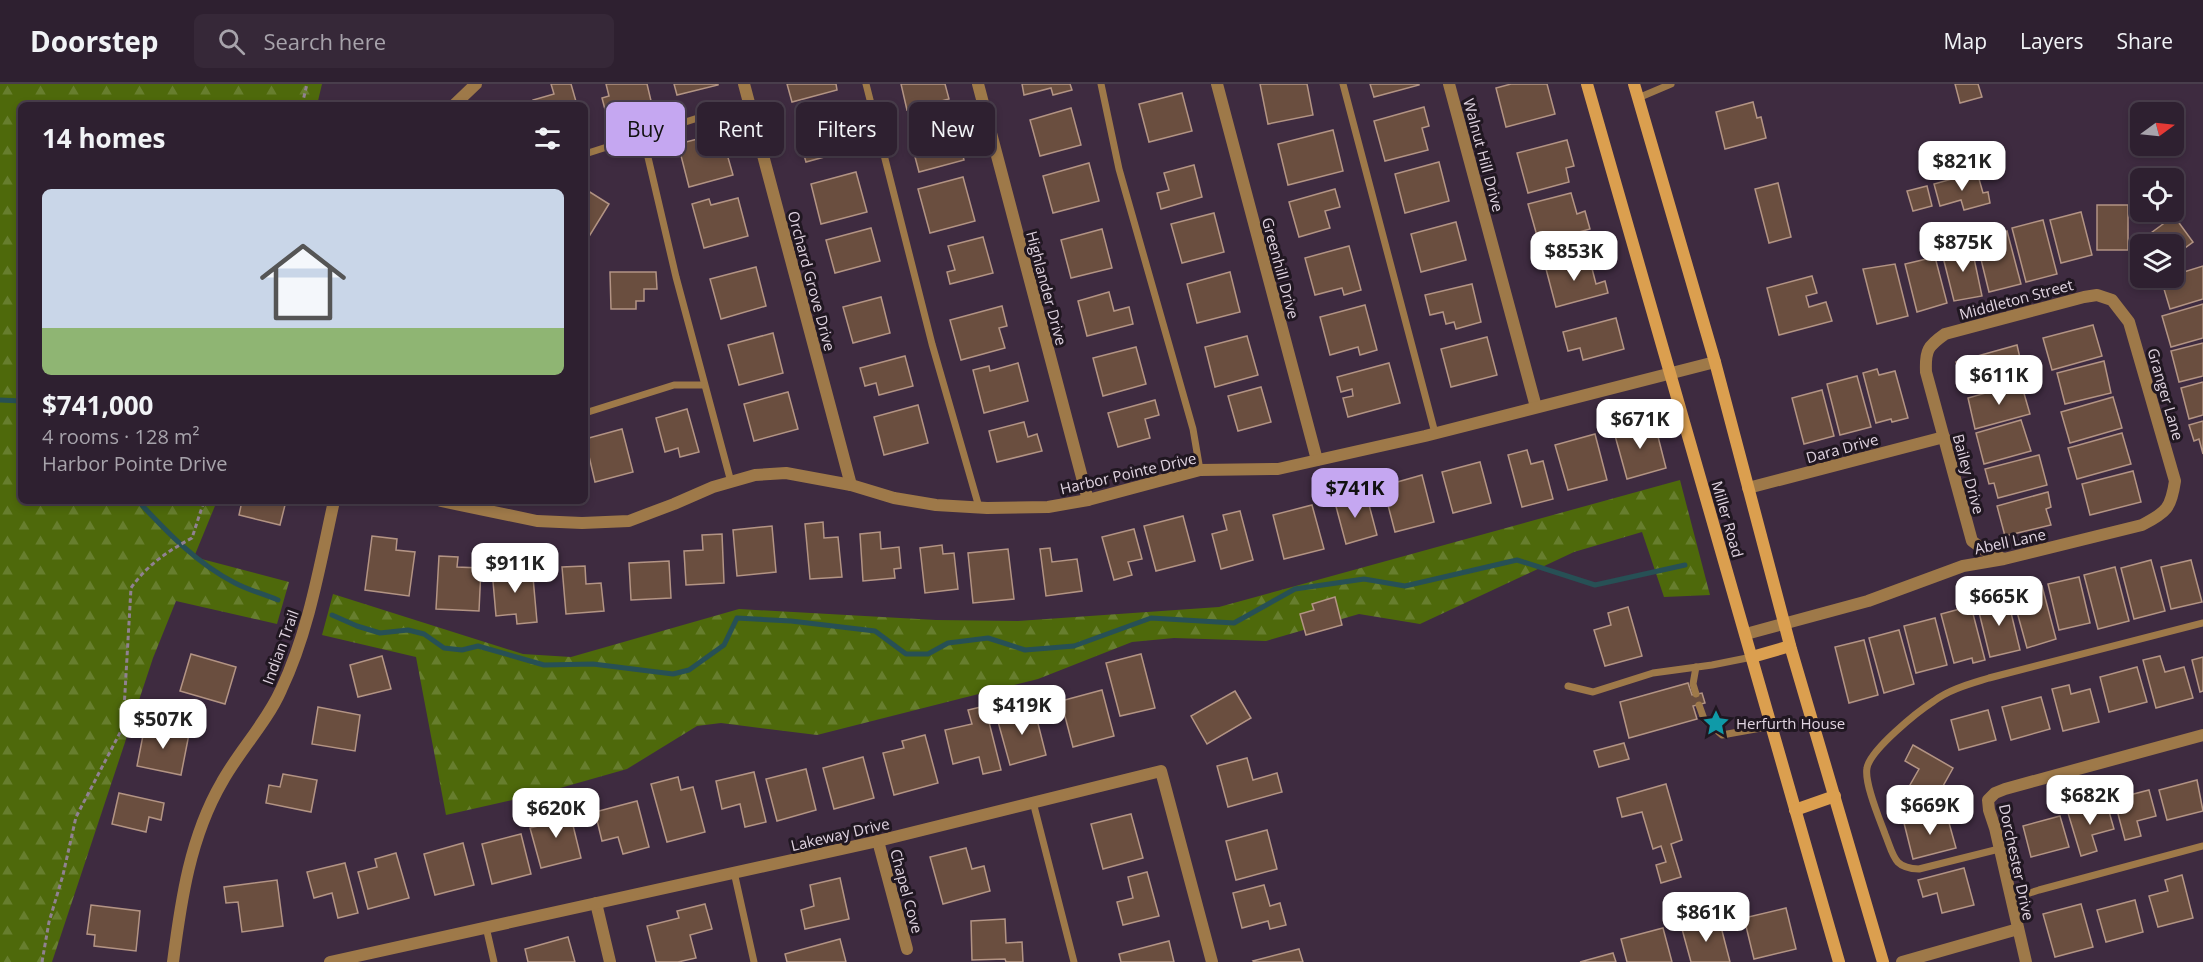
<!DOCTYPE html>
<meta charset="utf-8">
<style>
body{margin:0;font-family:"Open Sans",sans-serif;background:#362838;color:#f1f3f6;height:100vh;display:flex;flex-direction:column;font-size:22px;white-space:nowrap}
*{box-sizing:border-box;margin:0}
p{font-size:20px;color:#a7a3ab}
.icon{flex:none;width:33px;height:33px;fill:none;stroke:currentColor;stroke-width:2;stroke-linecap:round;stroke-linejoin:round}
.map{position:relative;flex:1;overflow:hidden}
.sheet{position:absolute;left:18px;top:18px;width:570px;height:402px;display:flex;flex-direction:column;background:#2e2030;border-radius:9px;box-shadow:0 3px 9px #0003,0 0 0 2px #493e4c}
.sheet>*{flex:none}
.hud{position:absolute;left:606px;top:18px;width:570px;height:54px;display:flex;gap:12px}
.needle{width:39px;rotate:75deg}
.fabs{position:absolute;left:2130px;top:18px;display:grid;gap:12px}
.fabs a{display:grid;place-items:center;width:54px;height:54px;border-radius:9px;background:#2e2030;box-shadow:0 3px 9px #0003,0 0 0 2px #493e4c;font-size:30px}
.price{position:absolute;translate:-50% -51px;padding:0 14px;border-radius:12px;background:#fff;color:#222;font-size:20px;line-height:39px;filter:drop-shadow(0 2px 3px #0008)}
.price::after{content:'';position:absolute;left:50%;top:36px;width:18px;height:14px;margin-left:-9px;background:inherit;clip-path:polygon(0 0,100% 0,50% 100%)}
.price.on{background:#c5a7f1;color:#111}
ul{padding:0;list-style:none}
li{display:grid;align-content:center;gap:12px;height:318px;padding:0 24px}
li span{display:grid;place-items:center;height:186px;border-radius:9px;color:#555}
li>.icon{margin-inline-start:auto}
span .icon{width:108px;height:108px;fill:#fffc;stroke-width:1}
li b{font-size:26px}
h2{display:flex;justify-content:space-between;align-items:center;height:72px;padding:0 24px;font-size:26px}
.chip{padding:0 21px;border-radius:9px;background:#2e2030;box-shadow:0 3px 9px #0003,0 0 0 2px #493e4c;font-size:21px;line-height:54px}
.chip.on{background:#c5a7f1;color:#111}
header{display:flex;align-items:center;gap:36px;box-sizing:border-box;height:84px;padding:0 30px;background:#2e2030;border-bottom:2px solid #493e4c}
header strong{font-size:28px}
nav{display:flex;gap:33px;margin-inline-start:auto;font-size:21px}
.search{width:420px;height:54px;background:#362838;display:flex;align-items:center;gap:15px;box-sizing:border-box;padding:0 21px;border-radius:9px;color:#a7a3ab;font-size:22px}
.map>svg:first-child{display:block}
.forest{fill:url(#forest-firs)}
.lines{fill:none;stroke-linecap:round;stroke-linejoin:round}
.stream{stroke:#275055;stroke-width:5}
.building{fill:#6a4e3f;stroke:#b39484;stroke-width:1.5}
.path{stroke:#908191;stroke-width:3;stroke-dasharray:4.5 3;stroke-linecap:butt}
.service{stroke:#9e7949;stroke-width:7}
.minor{stroke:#9e7949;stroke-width:12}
.secondary{stroke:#db9f4f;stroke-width:12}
.labels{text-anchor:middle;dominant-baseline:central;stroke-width:6;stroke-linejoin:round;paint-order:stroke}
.street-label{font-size:15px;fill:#e0d4e1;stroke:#201721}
.poi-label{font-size:15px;fill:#e0d4e1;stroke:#201721;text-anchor:start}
</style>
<header>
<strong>Doorstep</strong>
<div class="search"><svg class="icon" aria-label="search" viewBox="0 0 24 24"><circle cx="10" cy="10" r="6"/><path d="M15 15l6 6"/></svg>Search here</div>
<nav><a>Map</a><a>Layers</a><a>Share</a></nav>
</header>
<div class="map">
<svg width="2203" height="878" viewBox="0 0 2203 878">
<defs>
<pattern id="forest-firs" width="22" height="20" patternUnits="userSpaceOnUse" patternTransform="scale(1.5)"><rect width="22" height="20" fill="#4e690b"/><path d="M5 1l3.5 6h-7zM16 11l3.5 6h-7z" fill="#677e2e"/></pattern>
</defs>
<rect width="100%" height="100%" fill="#3e2b40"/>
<g class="forest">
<path d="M0,0H322L317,21H21V417H217L194,473L289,498L277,540L176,517L153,574L52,878H0Z"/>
<path d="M1680,396L1710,511L1664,513L1642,448L1574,468L1420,540L1359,530L1266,557L1174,554L1132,558L1038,595L817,651L721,639L697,642L627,685L539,710L446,731L416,573L322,551L333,510L523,570L571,573L739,525L936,536L1018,537L1219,523Z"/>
</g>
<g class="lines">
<g class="stream">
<path d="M0,316L21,317"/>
<path d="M138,417C167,448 196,479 235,499C248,506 264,510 278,516"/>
<path d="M332,531L357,542L380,549L408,546L424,550L444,564L462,566L478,562L544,581L593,580L673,590L689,586L724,561L737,534L791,537L875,547L906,570H928L948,559L988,554L1025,566L1074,562L1151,534L1234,539L1295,505L1364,495L1405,502L1517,476L1595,501L1685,481"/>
</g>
</g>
<g class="building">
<path d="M551,0H571L577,21H534L533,16L554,10Z"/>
<path d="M606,0H647L652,21L607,33L602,14L609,12Z"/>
<path d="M674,0H718V1L677,11Z"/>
<path d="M787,0H836L837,6L792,18Z"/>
<path d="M901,0H945L949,15L907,26Z"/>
<path d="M1022,0H1070L1072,6L1053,11L1051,4L1024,11Z"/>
<path d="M1260,0H1307L1313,31L1268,40Z"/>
<path d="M1370,0H1419V1L1374,13Z"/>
<path d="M1511,0H1547L1555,30L1506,43L1496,4Z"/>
<path d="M1955,0H1978L1982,13L1960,19Z"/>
<path d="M1182,9L1192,47L1149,58L1139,20Z"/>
<path d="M1753,18L1757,34L1761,33L1766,54L1725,65L1716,28Z"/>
<path d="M1424,23L1429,42L1422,44L1428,66L1385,77L1374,37Z"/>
<path d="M1071,24L1081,61L1040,72L1030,36Z"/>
<path d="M840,28L850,66L806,78L795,40Z"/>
<path d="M954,38L964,76L919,88L909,50Z"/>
<path d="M1333,46L1343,87L1288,101L1278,60Z"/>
<path d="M721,49L733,91L689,103L678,60Z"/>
<path d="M1567,56L1574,82L1566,84L1569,98L1528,109L1517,69Z"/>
<path d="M1439,78L1449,117L1405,129L1395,90Z"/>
<path d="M1089,79L1099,117L1053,129L1043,92Z"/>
<path d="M1194,81L1202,113L1161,125L1157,109L1169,106L1164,89Z"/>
<path d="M856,88L867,128L821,140L811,100Z"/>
<path d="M1977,88L1983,109L1988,108L1990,119L1964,126L1961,116L1940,122L1934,100Z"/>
<path d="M963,93L975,137L930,149L918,105Z"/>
<path d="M1778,99L1791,153L1769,159L1755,105Z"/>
<path d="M1927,102L1932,122L1913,127L1907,107Z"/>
<path d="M585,105L609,120L585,159Z"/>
<path d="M1335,105L1340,123L1325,127L1330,144L1299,153L1289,118Z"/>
<path d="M1571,109L1577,130L1585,127L1590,145L1539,159L1528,120Z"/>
<path d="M738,114L748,152L704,164L692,120L709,115L711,121Z"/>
<rect x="2097" y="121" width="31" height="45"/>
<path d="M2081,128L2092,171L2061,179L2050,136Z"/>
<path d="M1214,129L1224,168L1182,179L1171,140Z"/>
<path d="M2174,132L2193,158L2174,172V160H2140V166L2136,160Z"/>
<path d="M2043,136L2057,190L2026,198L2012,144Z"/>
<path d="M1456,138L1466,176L1421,188L1411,150Z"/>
<path d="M871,144L880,177L835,189L826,156Z"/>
<path d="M1102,145L1112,184L1071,194L1061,156Z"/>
<path d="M2007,147L2021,200L1989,208L1976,155Z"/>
<path d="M983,153L993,189L950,200L947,188L955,186L948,162Z"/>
<path d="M1971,160L1982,212L1954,217L1943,173L1950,172L1948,165Z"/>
<path d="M1349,162L1361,206L1344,211L1342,204L1315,211L1305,174Z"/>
<path d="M1589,173L1596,200L1605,197L1608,209L1556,223L1546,185Z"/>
<path d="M1935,173L1947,219L1917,228L1905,180Z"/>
<path d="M1895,180L1908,232L1877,240L1863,185Z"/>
<path d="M2203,182V215L2170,225L2161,195L2174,194V191Z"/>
<path d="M756,183L766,222L721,235L710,195Z"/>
<path d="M610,188H656L657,205H644V217H636V225H611Z"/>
<path d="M1230,188L1240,228L1197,239L1187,200Z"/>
<path d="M1812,192L1817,209L1806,212L1809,223L1826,218L1832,237L1779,251L1767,204Z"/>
<path d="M1472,200L1481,238L1456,245L1454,238L1446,240L1443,228L1430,231L1425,211Z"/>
<path d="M1109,208L1114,227L1129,223L1133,240L1087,252L1078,217Z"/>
<path d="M881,213L890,249L853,259L843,223Z"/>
<path d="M2203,220V254L2171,263L2162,232Z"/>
<path d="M1365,221L1377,266L1360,271L1358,263L1330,271L1320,233Z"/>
<path d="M1002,222L1007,242L999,244L1005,264L961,276L950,236Z"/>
<path d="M1616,234L1624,265L1583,276L1580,264L1568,267L1563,248Z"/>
<path d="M2093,241L2102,272L2052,286L2043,254Z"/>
<path d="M773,249L783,289L739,301L728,261Z"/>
<path d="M1247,252L1258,291L1215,303L1205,263Z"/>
<path d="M1487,253L1497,291L1451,303L1441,265Z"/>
<path d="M2203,259V292L2179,298L2171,267Z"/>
<path d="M2017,261L2020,274L2013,276L2018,292L1970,307L1966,292L1960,293L1956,278Z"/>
<path d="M1136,263L1146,300L1103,312L1093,274Z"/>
<path d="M905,272L913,302L879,311L876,299L865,302L860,284Z"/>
<path d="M2104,277L2111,309L2065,320L2057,289Z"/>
<path d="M1018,279L1028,317L984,329L973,286L989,282L990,287Z"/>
<path d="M1389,279L1400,319L1348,333L1343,314L1353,312L1352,305L1341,308L1337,293Z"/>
<path d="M1877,285L1879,291L1895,287L1908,334L1892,338L1891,335L1876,339L1863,289Z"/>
<path d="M1857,292L1871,343L1840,351L1827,300Z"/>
<path d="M2203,298V331L2189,335L2181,304Z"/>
<path d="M2021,299L2030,330L1975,345L1968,314Z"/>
<path d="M1261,303L1271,338L1238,347L1228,312Z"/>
<path d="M1822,306L1834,352L1804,360L1792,314Z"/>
<path d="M788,308L798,345L754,357L744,320Z"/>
<path d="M2113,313L2122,344L2070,359L2061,328Z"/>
<path d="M1155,316L1159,331L1145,335L1150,354L1118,363L1108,329Z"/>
<path d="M918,321L928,359L884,371L874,333Z"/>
<path d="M687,325L699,368L680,373L678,364L665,368L656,334Z"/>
<path d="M2021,336L2031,367L1984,380L1976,349Z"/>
<path d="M1654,337L1666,384L1627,395L1614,348Z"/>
<path d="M2203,337V370L2199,355L2194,357L2189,341Z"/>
<path d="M1024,338L1028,353L1037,350L1042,367L997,378L989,347Z"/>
<path d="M622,345L633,388L595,398L585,355Z"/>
<path d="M2122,349L2131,380L2077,395L2068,364Z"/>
<path d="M1595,350L1607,396L1568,406L1555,361Z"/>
<path d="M1527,366L1531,380L1543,377L1553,415L1522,423L1508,371Z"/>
<path d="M2039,371L2047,401L1998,414L1994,399L1989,400L1985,385Z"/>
<path d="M1480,378L1491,419L1453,429L1442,388Z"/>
<path d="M2133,387L2141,418L2090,431L2082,400Z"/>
<path d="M1422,391L1434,438L1395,448L1383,402Z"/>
<path d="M2048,408L2051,423L2046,425L2051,441L2005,452L1997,422Z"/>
<path d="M1353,410L1355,421L1368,417L1377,451L1346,460L1334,415Z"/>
<path d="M242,417H286L280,441L239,431Z"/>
<path d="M1312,421L1324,465L1284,475L1273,431Z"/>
<path d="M1240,427L1253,476L1221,485L1212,450L1227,446L1223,431Z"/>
<path d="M1183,432L1195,477L1156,487L1144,442Z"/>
<path d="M823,438L824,454L838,453L842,493L810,495L805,440Z"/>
<path d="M772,442L776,488L737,492L733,446Z"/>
<path d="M1134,445L1142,475L1128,478L1132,491L1114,496L1102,453Z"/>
<path d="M880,448L881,465L899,463L901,484L894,485L895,494L863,497L860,450Z"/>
<path d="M722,450L724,499L686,501L684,467L703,466L702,451Z"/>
<path d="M372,452L397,455L396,466L415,468L409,512L365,506Z"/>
<path d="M942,461L943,470L954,469L958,505L925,509L920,464Z"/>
<path d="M1050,464L1052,478L1077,475L1082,507L1046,512L1040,465Z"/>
<path d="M1008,465L1014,515L973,519L968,469Z"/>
<path d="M439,472L458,473L457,483L481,484L479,527L436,525Z"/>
<path d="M2151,476L2165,527L2134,535L2121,484Z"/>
<path d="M2191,476L2202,518L2171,525L2161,483Z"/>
<path d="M669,477L671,514L631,516L629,479Z"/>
<path d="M532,482L537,538L517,540L516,530L496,532L492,486Z"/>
<path d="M585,482L586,500L601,499L604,527L566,530L562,483Z"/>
<path d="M2115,483L2129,537L2098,545L2084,491Z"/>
<path d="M2079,493L2090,539L2059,546L2048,500Z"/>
<path d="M2042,502L2056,555L2027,564L2012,510Z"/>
<path d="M2007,512L2020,566L1990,573L1977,520Z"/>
<path d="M1335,513L1342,541L1306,551L1300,530L1314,526L1312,520Z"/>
<path d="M1971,522L1985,576L1973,579L1972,574L1954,579L1941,530Z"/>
<path d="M1628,523L1642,572L1605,582L1594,546L1611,541L1608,529Z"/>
<path d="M1935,534L1947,581L1916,589L1904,542Z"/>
<path d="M1899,546L1914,600L1884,609L1869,554Z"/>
<path d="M1864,556L1878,611L1849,619L1835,563Z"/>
<path d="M191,570L236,583L225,620L180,607Z"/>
<path d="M1141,570L1155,624L1120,632L1106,579Z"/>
<path d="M382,572L391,605L358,613L350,581Z"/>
<path d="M2160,572L2165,588L2184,583L2193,614L2156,624L2143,576Z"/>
<path d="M2203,573V607L2200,608L2192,576Z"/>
<path d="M2137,583L2147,618L2109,628L2100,593Z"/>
<path d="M1688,599L1692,611L1702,609L1705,619L1693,622L1697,635L1629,654L1620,618Z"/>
<path d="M2069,601L2071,610L2090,605L2099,638L2063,647L2052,605Z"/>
<path d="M1102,606L1114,652L1073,663L1061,617Z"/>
<path d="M1235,607L1251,634L1207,660L1191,632Z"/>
<path d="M2041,613L2050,645L2011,656L2002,623Z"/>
<path d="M985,622L1001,686L983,690L979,673L953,680L945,646L972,640L968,626Z"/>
<path d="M318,623L360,631L355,667L312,660Z"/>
<path d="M1034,624L1046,671L1010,681L997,634Z"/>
<path d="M1988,626L1996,656L1959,666L1951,636Z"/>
<path d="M145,641L189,650L181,691L137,682Z"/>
<path d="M925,651L938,699L894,711L883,669L904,664L902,657Z"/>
<path d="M1624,659L1629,675L1599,683L1594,667Z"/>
<path d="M1913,661L1953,684L1938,711L1929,706L1922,718L1906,708L1919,685L1905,677Z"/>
<path d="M863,673L874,714L834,725L823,684Z"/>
<path d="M1247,674L1253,696L1277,689L1282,708L1228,723L1217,682Z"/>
<path d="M806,685L816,726L777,737L766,695Z"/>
<path d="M754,688L766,738L745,743L740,720L722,725L716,697Z"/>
<path d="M283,690L317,696L311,728L266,719L269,701L280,703Z"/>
<path d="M678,693L681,706L693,703L705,748L667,758L651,700Z"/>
<path d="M2197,696L2203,727L2167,736L2159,706Z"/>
<path d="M1666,700L1682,756L1671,760L1681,793L1661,799L1656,781L1666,778L1661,762L1653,765L1642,728L1622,733L1617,714Z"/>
<path d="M2149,706L2156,732L2137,737L2141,752L2125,756L2114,715Z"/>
<path d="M119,709L164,719L161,736L149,733L146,748L112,740Z"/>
<path d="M637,717L649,763L623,770L618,753L602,757L595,728Z"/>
<path d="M2106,717L2114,745L2092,751L2097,767L2081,772L2068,729Z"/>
<path d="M568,721L581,774L541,784L530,744L551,739L548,726Z"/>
<path d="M1946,728L1956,764L1913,775L1904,739Z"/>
<path d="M1131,730L1143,774L1103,785L1091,740Z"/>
<path d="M2060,732L2069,763L2031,773L2023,742Z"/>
<path d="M1267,746L1277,785L1236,796L1226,757Z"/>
<path d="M521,750L531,790L492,800L482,760Z"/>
<path d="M463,759L474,801L435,811L424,770Z"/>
<path d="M966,764L972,785L984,782L990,807L943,820L930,773Z"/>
<path d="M396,769L409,814L368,825L358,788L377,783L375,775Z"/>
<path d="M345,779L358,829L338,834L332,809L314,814L307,788Z"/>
<path d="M1964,784L1974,821L1942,829L1937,809L1923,813L1918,796Z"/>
<path d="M1147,788L1159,832L1123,841L1117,818L1133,814L1128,793Z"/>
<path d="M2182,791L2193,834L2158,843L2149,812L2168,807L2165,796Z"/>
<path d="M840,794L849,835L805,845L801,826L814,822L810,801Z"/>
<path d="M277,796L283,842L242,848L238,818L226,819L224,803Z"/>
<path d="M1264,801L1270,822L1280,819L1286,841L1270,845L1268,837L1242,844L1233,809Z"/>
<path d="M2135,816L2143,848L2106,858L2097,826Z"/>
<path d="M705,820L712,845L690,851L696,874L678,878H656L647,842L679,834L677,827Z"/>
<path d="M2081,820L2093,863L2055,873L2043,830Z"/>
<path d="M91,821L140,827L136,867L94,862L95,851L87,850Z"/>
<path d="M1786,824L1796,865L1754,875L1744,834Z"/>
<path d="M1005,835L1006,859L1022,858L1023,878H1006L1005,875L972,876L971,837Z"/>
<path d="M1719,835L1730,878H1691L1682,845Z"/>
<path d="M1663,844L1672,878H1627L1621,855Z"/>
<path d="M568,853L575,878H528L525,865Z"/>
<path d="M840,855L846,878H787L785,870Z"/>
<path d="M1169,857L1174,878H1121L1119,870Z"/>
<path d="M1299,865L1303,878H1254L1253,877Z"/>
<path d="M1613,869L1616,878H1580Z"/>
</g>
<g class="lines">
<g class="path">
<path d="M302,21L307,0"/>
<path d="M42,878L49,838L63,791L76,733L123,643L131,504C147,481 168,467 192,454L204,417"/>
</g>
<g class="service">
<path d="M866,0L932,260L979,423"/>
<path d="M1101,0L1119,85L1193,345L1200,386"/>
<path d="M1343,0L1435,349"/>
<path d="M1638,14L1671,0"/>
<path d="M643,52L676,193L731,398"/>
<path d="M585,70L748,18"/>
<path d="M585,329L674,301H704"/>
<path d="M1696,583L1693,600L1696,610"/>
<path d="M1568,602L1593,608L1653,589L1712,581L1752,573"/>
<path d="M1699,621L1704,635L1722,651L1772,642"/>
<path d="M1033,718L1074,878"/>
<path d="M1999,765L1919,785C1893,784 1894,772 1885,750C1880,736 1864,699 1867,684C1870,666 1917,628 1934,617C1950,605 1970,600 1989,594L2203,539"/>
<path d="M734,788L754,878"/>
<path d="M2011,815L2039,806L2203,762"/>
<path d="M486,843L494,878"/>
</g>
<g class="minor">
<path d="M744,0L851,401"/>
<path d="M978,0L1088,416"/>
<path d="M1217,0L1317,376"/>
<path d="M1449,0L1536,323"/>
<path d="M454,21L476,0"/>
<path d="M1748,404L1944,353"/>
<path d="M441,417L537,437L582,439L629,437L674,420L713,403L755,391L786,389L851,401L894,414L936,421L987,424L1048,423L1088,416L1200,386L1278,385L1425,352L1715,278"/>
<path d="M1746,550L1868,517L1963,482L2004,475L2142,441C2167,428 2171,424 2175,397L2129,238L2112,216L2097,211L2084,213L1945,250C1928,262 1925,266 1926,288L1972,457L1987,468L2004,475"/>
<path d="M878,757L907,865"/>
<path d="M596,819L610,878"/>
<path d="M173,878C181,816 190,753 222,698C239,667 267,638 281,606C309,547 320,480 334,417"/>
<path d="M330,878L878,757L1161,687L1212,878"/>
<path d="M1902,878L2018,845"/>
<path d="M2026,878L1995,744L1989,726L1988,716L1995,709L2005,705L2203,651"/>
</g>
<g class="secondary">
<path d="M1587,0L1839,878"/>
<path d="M1634,0L1715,278L1791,565L1883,878"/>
<path d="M1752,573L1790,562"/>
<path d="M1795,726L1835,712"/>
</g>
</g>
<defs>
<symbol id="sight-bare" viewBox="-9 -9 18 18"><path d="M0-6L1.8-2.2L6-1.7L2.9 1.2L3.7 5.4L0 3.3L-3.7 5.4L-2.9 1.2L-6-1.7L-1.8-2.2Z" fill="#0f9aa8" stroke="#201721" stroke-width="2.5" paint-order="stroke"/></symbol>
</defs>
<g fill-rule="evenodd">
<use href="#sight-bare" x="1697" y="620" width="38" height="38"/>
</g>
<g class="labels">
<g class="street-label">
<text transform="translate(1484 71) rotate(75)">Walnut Hill Drive</text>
<text transform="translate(1281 184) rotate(75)">Greenhill Drive</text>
<text transform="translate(812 197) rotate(75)">Orchard Grove Drive</text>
<text transform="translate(1047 204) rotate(75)">Highlander Drive</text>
<text transform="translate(2016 215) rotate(-15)">Middleton Street</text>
<text transform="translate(2166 310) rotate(74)">Granger Lane</text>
<text transform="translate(1842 364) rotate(-15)">Dara Drive</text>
<text transform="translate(1128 389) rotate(-13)">Harbor Pointe Drive</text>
<text transform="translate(1969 390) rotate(75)">Bailey Drive</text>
<text transform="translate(1728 435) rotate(74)">Miller Road</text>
<text transform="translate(2010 457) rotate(-12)">Abell Lane</text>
<text transform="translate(280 563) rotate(-70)">Indian Trail</text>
<text transform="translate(840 750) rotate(-13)">Lakeway Drive</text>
<text transform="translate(2017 778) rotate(78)">Dorchester Drive</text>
<text transform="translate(907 807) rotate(75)">Chapel Cove</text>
</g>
<g class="poi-label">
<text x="1736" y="639">Herfurth House</text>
</g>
</g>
</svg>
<div class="fabs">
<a><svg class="needle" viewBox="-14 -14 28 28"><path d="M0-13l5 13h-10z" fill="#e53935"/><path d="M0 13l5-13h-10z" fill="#a7a3ab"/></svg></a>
<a><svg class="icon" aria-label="locate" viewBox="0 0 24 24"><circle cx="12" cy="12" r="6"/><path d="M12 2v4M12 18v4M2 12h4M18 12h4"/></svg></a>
<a><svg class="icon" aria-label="layers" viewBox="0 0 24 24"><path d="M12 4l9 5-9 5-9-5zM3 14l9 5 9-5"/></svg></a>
</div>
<b class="price" style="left:1962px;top:108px">$821K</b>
<b class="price" style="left:1963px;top:189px">$875K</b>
<b class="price" style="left:1574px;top:198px">$853K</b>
<b class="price" style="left:1999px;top:322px">$611K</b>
<b class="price" style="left:1640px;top:366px">$671K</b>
<b class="price on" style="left:1355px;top:435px">$741K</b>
<b class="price" style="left:515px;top:510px">$911K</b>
<b class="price" style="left:1999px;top:543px">$665K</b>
<b class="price" style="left:1022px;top:652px">$419K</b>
<b class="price" style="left:163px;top:666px">$507K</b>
<b class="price" style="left:2090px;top:742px">$682K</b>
<b class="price" style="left:1930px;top:752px">$669K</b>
<b class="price" style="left:556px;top:755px">$620K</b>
<b class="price" style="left:1706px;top:859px">$861K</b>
<div class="hud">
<a class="chip on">Buy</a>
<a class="chip">Rent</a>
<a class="chip">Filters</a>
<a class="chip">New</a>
</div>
<section class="sheet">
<h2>14 homes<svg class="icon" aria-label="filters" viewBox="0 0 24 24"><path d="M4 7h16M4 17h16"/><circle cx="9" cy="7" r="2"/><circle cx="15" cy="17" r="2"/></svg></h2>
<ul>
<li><span style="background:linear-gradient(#c9d6e8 75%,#8fb573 0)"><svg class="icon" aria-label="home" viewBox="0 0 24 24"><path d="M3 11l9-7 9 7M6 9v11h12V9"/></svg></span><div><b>$741,000</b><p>4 rooms · 128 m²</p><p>Harbor Pointe Drive</p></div></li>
</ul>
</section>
</div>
